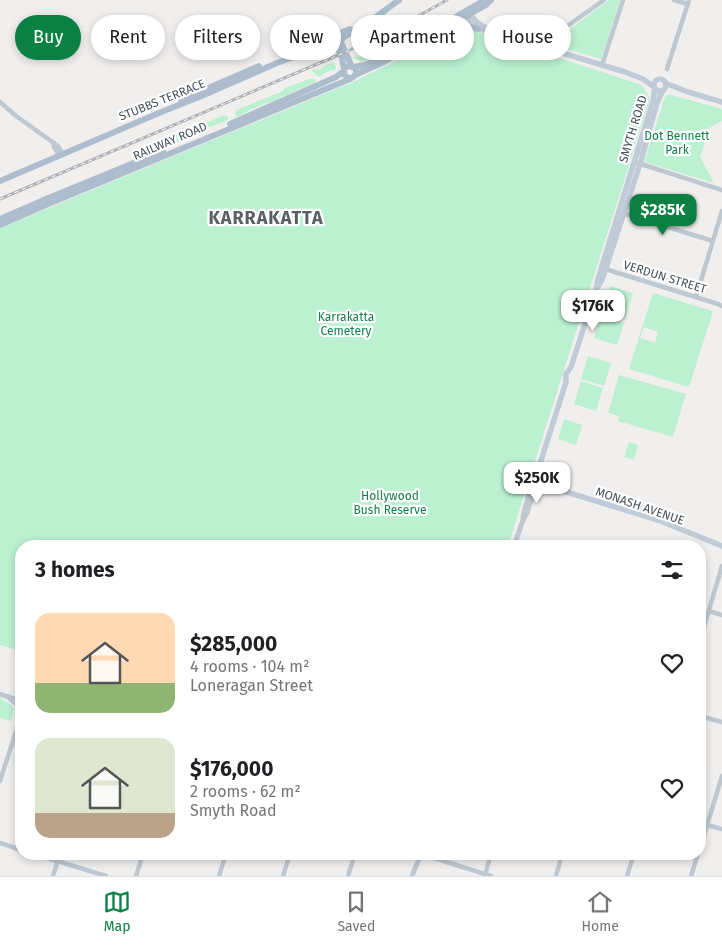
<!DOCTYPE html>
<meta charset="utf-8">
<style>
body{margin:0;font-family:"Fira Sans",sans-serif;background:#f2f2f2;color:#202124;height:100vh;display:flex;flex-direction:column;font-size:19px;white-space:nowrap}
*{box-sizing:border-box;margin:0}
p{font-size:16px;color:#757577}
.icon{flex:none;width:28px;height:28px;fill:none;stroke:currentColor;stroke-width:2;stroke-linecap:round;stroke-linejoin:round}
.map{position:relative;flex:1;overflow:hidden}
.panel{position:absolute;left:15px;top:540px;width:691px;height:320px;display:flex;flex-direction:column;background:#fff;border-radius:20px;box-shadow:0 2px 8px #0003}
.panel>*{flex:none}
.banner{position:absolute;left:15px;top:15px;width:692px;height:45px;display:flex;gap:10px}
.price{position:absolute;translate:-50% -42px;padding:0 11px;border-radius:10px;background:#fff;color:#222;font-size:16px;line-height:32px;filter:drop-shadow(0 1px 2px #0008)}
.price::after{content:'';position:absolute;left:50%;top:30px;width:15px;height:11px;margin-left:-8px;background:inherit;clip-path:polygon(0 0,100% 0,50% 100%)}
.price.active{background:#0b8043;color:#fff}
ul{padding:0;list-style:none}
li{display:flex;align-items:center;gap:15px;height:125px;padding:0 20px}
li span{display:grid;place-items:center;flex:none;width:140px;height:100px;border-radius:15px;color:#555}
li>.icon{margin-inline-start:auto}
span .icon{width:60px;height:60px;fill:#fffc;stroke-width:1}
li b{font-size:21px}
h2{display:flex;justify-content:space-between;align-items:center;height:60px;padding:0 20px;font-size:21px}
.tag{padding:0 18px;border-radius:22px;background:#fff;box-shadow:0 2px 8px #0003;font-size:18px;line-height:45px}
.tag.active{background:#0b8043;color:#fff}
.dock{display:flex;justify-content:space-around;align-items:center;height:70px;border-top:1px solid #e0e0e0;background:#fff;font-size:14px;color:#757577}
.dock a{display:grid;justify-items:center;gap:2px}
.dock .active{color:#0b8043}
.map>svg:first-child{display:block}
.green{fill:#bbf0d0;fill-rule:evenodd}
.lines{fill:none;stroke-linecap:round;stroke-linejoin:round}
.minor{stroke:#bec8d1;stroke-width:4.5}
.tertiary{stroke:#bec8d1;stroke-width:5}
.secondary{stroke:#c0cbd8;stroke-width:5.5}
.primary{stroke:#adbdce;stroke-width:6}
.rail-casing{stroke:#b0b3b9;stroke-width:3}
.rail{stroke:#fff;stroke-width:1;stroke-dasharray:4;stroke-linecap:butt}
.labels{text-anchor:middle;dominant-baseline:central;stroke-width:4.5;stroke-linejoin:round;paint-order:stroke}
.street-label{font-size:12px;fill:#46515c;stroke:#fff}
.park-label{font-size:12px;fill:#157f4c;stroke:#fff}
.district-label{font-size:18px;font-weight:bold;letter-spacing:1px;fill:#5b5e63;stroke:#fff}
</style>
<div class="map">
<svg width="722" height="876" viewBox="0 0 722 876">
<rect width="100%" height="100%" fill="#f1eeee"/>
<g class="green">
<path d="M609,0H620L601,59L550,44Z"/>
<path d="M389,11L379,24L369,33L365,28Z"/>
<path d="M419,23L413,37C396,46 379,57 360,62V61L351,57C367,58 385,47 399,40L401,33Z"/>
<path d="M464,27L642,85L650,99L508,546H21V651L0,645V228L353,82Z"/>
<path d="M332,63H334L336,67L335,70L329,71L319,77L312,71L314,69L319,70L326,65Z"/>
<path d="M309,79H314L316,82L273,101C265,103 257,107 250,110C245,113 241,116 235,117L236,110L281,92L285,88Z"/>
<path d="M668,94L722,109V121L709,128L700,157L714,183L645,162V159L665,97Z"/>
<path d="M224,115L228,117V120L210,127L174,144L171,138L184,129L190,130Z"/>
<path d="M610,286L633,293L625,319L602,312Z"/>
<path d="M653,293L713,311L689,387L629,369ZM644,327L658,332L655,343L640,338Z"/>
<path d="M601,316L624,323L617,345L594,338Z"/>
<path d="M588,356L611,363L604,386L581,379Z"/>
<path d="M619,375L686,394L673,437L618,421L619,416L608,413Z"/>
<path d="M581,381L603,388L596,411L574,404Z"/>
<path d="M564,419L582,425L576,445L558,439Z"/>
<path d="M629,442L638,445L634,460L624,457Z"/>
<path d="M0,698L11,705L14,709L11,721L0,718Z"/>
</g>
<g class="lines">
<g class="minor">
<path d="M674,0L688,4"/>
<path d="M542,36L549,39L604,0"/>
<path d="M602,65L623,0"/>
<path d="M667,69L689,0"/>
<path d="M0,102L16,116L58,146L63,154"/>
<path d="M54,143V147L59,155"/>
<path d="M638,163L722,190"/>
<path d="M622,213L713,241"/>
<path d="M602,268L718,304L722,306"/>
<path d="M696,297L722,211"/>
<path d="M709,611L722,615"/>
<path d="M700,640L722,566"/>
<path d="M700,716L722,722"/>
<path d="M19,720V709"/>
<path d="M0,781L21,716"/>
<path d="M700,823L722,829"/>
<path d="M0,843L21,850"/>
<path d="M700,848L722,776"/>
<path d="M34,854L106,876"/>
<path d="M421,854L491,876"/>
<path d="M485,875L491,854"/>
<path d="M53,876L60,854"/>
<path d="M136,876L143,854"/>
<path d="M219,876L226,854"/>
<path d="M283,876L290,854"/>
<path d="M348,876L355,854"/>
<path d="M556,876L562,854"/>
<path d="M627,876L634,854"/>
<path d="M691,876L698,854"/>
</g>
<g class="tertiary">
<path d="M523,517L531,485"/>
<path d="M514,546L523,520L527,513L532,497L538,489"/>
<path d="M0,694L21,701"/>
<path d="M9,698L18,705"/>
<path d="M412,876L421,854"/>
</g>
<g class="secondary">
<path d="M496,33C490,30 483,27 478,23C473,19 471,14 466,11C464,28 483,30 496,33L625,72L643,79L654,87"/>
<circle cx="660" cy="85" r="6"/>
<path d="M665,83L688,92L722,102"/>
<path d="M597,288L602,280L640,164L657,103L663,90"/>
<circle cx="536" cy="484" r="5.5"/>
<path d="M532,481L539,467L566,382V374L571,367L596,290L598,279L653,101L655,88"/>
<path d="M541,481L550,487L658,520L722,546"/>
</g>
<g class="primary">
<path d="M455,23L478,29"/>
<path d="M337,34L350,29"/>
<path d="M341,40L347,35L358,30L399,0"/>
<path d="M414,41L483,1L490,0"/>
<path d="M341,42L352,67"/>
<path d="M336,44L342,58L344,69"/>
<path d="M296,52L313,44L321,42L331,38"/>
<circle cx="350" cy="72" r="6"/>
<path d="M354,67L365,65L392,53"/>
<path d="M355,75L384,62L486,5L491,0"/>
<path d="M181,100L259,66"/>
<path d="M230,124L336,77L344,71"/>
<path d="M0,181L159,113L204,95L277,63L333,43"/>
<path d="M0,219L46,199L163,151"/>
<path d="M0,225L48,204L350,79"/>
</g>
<defs>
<path id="rail" d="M0,199L348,51L402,25L447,0"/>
</defs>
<use href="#rail" class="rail-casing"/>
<use href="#rail" class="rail"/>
</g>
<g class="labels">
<g class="street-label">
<text transform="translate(162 100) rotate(-22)">STUBBS TERRACE</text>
<text transform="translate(633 129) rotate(-73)">SMYTH ROAD</text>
<text transform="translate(170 141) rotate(-23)">RAILWAY ROAD</text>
<text transform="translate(665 277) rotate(17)">VERDUN STREET</text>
<text transform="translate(640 506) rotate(19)">MONASH AVENUE</text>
</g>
<g class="park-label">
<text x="677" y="136">Dot Bennett<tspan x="677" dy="14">Park</tspan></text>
<text x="346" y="317">Karrakatta<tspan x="346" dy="14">Cemetery</tspan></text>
<text x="390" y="496">Hollywood<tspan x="390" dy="14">Bush Reserve</tspan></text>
</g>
<g class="district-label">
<text x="266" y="218">KARRAKATTA</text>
</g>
</g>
</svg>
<b class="price active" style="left:663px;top:236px">$285K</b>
<b class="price" style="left:593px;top:332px">$176K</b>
<b class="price" style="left:537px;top:504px">$250K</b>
<div class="banner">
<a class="tag active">Buy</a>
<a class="tag">Rent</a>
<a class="tag">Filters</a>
<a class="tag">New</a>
<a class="tag">Apartment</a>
<a class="tag">House</a>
</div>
<section class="panel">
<h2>3 homes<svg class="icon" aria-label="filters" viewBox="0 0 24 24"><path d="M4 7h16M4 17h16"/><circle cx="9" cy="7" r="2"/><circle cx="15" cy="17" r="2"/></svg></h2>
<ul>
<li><span style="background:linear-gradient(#ffd9b3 70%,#8fb573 0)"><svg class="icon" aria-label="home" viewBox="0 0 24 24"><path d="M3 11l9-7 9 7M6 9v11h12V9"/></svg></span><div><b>$285,000</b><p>4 rooms · 104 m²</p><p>Loneragan Street</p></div><svg class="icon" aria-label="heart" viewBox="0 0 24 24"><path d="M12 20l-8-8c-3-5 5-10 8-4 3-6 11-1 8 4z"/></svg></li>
<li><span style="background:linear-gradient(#dfe7d0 75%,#b9a48a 0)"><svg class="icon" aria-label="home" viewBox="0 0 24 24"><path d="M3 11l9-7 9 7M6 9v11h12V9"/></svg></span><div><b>$176,000</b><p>2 rooms · 62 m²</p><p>Smyth Road</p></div><svg class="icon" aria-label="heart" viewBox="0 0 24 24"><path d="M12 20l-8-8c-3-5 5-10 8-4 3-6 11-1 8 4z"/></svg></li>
</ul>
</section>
</div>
<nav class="dock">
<a class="active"><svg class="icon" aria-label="map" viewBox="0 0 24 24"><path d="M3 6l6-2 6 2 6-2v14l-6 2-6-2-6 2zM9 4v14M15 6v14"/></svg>Map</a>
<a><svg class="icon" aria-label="saved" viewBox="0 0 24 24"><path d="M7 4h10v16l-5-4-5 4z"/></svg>Saved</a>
<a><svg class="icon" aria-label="home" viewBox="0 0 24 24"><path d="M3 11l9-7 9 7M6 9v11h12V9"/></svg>Home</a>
</nav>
